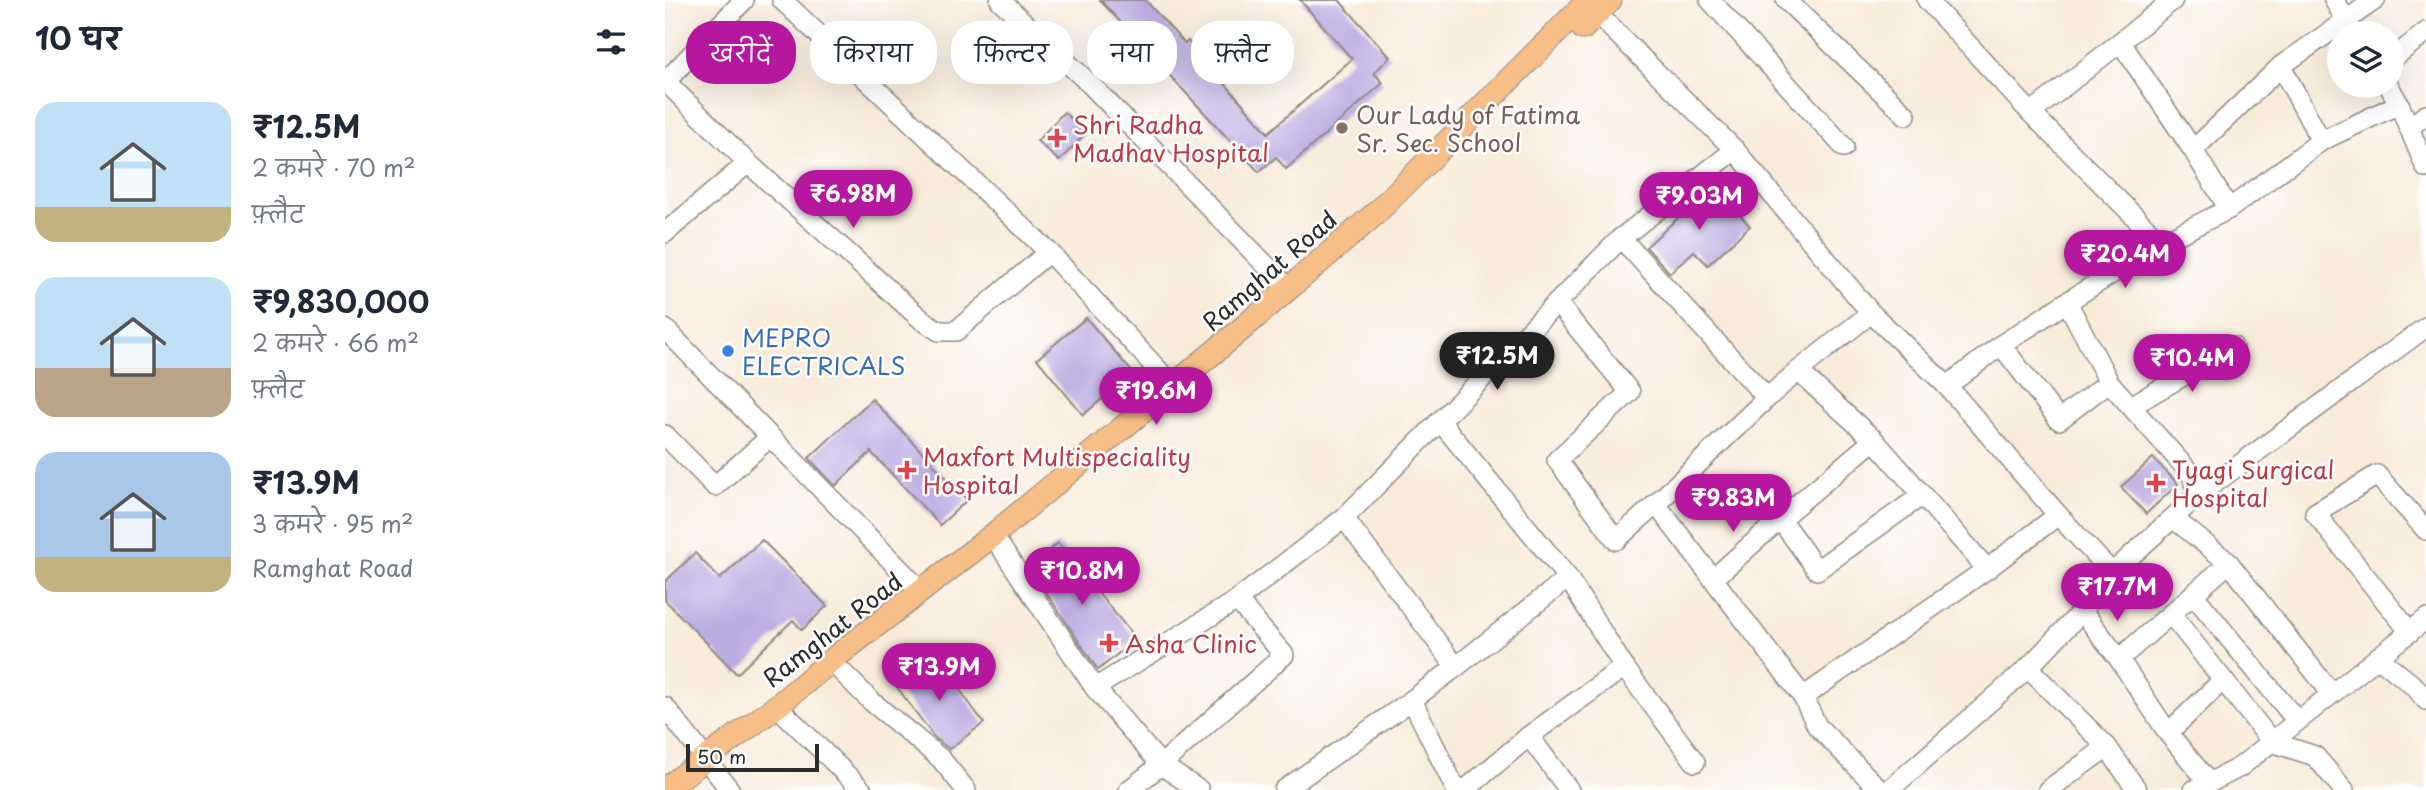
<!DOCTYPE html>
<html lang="hi">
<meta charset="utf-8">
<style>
body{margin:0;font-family:"Playpen Sans","Playpen Sans Deva",sans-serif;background:#f6f6f7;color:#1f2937;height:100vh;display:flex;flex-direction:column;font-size:26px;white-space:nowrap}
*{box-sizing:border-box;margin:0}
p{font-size:23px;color:#747a83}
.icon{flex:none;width:38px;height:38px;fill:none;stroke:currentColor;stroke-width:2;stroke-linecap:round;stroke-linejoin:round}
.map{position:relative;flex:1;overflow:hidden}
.panel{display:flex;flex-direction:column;background:#fff;width:665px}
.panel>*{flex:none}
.guide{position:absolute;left:21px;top:21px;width:665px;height:63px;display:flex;gap:14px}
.fabs{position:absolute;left:1662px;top:21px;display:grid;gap:14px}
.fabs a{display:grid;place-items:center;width:77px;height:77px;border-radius:50%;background:#fff;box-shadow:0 7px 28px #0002;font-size:35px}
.scale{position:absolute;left:21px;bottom:18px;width:133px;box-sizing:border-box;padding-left:7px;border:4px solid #2b2b2b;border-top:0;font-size:19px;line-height:24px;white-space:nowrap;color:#2b2b2b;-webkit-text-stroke:5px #fff;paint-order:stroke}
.price{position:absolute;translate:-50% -60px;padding:0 16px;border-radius:24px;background:#b5179e;color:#fff;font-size:23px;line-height:46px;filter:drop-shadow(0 2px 4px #0008)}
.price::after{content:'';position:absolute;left:50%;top:42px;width:21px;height:16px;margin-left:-10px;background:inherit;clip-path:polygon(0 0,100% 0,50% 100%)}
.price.on{background:#222;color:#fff}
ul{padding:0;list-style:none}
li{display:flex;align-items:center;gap:21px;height:175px;padding:0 35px}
li span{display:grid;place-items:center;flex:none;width:196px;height:140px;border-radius:21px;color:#555}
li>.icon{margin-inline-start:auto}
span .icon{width:84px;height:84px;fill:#fffc;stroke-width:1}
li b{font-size:30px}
h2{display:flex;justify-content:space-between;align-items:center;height:84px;padding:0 35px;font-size:30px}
.pill{padding:0 24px;border-radius:28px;background:#fff;box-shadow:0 7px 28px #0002;font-size:24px;line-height:63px}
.pill.on{background:#b5179e;color:#fff}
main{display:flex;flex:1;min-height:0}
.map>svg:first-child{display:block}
.building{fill:#bbace2}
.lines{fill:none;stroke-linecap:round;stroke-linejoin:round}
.minor-casing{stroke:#928b82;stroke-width:22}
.major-casing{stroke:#928b82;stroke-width:25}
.minor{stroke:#fff;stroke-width:19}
.major{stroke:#f7be88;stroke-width:23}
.education-dot{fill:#8d6e63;stroke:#fff;stroke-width:2.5}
.health-dot{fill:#e0444e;stroke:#fff;stroke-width:2.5}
.shop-dot{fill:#3f7fe0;stroke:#fff;stroke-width:2.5}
.labels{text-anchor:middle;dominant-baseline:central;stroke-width:5;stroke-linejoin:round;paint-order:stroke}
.education-label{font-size:24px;fill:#785e54;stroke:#fff;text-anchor:start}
.health-label{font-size:24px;fill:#be3a42;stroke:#fff;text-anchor:start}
.street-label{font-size:24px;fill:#2b2b2b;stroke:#fff}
.shop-label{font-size:24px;fill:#366cbe;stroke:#fff;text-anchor:start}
</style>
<main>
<section class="panel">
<h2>10 घर<svg class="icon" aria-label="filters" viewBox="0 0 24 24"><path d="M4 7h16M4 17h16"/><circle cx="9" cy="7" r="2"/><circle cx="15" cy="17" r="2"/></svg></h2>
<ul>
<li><span style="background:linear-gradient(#bfe0f5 75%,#c2b280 0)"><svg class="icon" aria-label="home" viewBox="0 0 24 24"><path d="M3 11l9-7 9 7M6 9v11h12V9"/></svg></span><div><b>₹12.5M</b><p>2 कमरे · 70 m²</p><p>फ़्लैट</p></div></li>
<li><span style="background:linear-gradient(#bfe0f5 65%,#b9a48a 0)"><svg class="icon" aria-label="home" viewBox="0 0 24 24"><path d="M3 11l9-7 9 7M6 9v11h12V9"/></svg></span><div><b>₹9,830,000</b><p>2 कमरे · 66 m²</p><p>फ़्लैट</p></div></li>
<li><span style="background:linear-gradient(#a9c7e8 75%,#c2b280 0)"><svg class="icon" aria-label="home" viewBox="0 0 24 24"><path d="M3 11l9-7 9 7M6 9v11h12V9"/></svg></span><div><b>₹13.9M</b><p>3 कमरे · 95 m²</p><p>Ramghat Road</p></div></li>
</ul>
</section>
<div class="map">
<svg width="1761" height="790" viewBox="0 0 1761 790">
<rect width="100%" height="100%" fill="#fff"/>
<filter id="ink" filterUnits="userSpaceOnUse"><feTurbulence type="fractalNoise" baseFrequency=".0143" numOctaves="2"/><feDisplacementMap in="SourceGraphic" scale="14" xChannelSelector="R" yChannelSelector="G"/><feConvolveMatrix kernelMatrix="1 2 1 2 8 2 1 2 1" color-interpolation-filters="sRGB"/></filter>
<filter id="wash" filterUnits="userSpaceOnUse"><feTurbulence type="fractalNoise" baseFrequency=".00686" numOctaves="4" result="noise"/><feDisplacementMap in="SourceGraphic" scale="28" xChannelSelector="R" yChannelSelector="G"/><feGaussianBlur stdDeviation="1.57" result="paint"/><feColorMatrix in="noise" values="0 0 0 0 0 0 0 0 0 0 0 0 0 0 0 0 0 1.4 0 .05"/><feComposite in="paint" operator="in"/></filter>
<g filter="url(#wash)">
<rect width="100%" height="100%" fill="#f8ebda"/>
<g id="blocks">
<g class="building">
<path d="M435,0H480L520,44L523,41L603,133L687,59L635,0H674L725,57L709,73L718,83L621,169L611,157L594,172Z"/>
<path d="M399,112L421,133L394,161L372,141Z"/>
<path d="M1048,186L1085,226L1043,265L1029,251L1005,273L981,247Z"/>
<path d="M421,318L468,373L418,415L372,359Z"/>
<path d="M207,399L302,500L275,525L206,452L170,486L144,458Z"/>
<path d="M1488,458L1513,484L1481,514L1456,487Z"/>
<path d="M97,540L162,606L137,630L128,620L72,674L0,600V582L30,553L55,579Z"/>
<path d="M393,543L471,639L433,670L364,567Z"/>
<path d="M269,655L319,723L284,749L269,737L229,683Z"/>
</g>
</g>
</g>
<g filter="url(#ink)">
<use href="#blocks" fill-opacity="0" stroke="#928b82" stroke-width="2"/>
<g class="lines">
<defs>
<g id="minor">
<path d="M117,0L384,252L507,385"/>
<path d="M335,0L425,84L623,288"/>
<path d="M1045,0L1179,147"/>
<path d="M1121,0L1241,115"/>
<path d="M1262,0L1366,113L1496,243L1564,209L1656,141L1734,104"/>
<path d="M1669,0L1688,32"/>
<path d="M922,4L1070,150L1206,313L1282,386L1393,515L1447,573"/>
<path d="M1456,43L1528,150L1564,209"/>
<path d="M1727,59L1761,32"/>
<path d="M1616,66L1656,141"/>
<path d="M0,81L83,163L257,320L274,331H291L384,252"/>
<path d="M0,82L79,0"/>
<path d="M1724,86L1734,104L1761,168"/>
<path d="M1366,113L1508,0"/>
<path d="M1744,127L1761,115"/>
<path d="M1070,150L956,238L1102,398L991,504L1138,697L1152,726L1215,790"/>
<path d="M1528,150L1616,66L1710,0"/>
<path d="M0,233L83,163"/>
<path d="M1402,302L1496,243"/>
<path d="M892,303L965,392L892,460L951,540L991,504"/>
<path d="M1206,313L1133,371L1209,440L1322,569"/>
<path d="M0,329L257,592"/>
<path d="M1336,345L1394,420L1444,382"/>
<path d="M1282,386L1336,345L1402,302L1444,382L1527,475L1532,496"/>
<path d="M1102,398L1133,371"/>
<path d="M1466,406L1568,347"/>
<path d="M775,421L903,578L959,667L1030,762"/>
<path d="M0,435L50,486L105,437"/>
<path d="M1209,440L1115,519L1152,570L1256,496"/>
<path d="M679,518L956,238"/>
<path d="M1508,518L1564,563L1667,694"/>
<path d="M335,546L430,688L496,765L534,790"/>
<path d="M1048,579L1115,519"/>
<path d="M1528,594L1632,721"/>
<path d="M1417,611L1454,659"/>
<path d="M1506,614L1607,742L1650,756L1679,790"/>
<path d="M1745,632L1650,513L1712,475L1761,530"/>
<path d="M1713,657L1750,687L1761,700"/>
<path d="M791,667L903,578"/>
<path d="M176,671L206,701L276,759L301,790"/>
<path d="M430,688L572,600L679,518L791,667L747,700L791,790"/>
<path d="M1138,697L1322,569L1393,515"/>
<path d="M112,706L197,790"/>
<path d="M0,707L65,790"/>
<path d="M1503,733L1558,680"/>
<path d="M1544,783L1575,767L1761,619"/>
<path d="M464,790L496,765L619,655L572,600"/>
<path d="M619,790L747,700"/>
<path d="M800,790L864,736"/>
<path d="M904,790L864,736L959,667"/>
<path d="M1224,790L1363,668"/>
<path d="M1383,790L1442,747"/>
<path d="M1472,790L1442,747L1363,668L1417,611L1447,573L1532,496L1761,327"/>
<path d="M1529,790L1544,783L1503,733L1454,659L1564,563"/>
</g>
<g id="major">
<path d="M918,28L945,0"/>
<path d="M0,789L112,706L173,655L327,536L572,333L710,214L924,0"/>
</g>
</defs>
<use href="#minor" class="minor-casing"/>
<use href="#major" class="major-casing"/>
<use href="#minor" class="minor"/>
<use href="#major" class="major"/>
</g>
</g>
<circle class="education-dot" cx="677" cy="128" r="7"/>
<g class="health-dot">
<path d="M388.5 127.5h7v7h7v7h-7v7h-7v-7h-7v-7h7z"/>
<path d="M238.5 459.5h7v7h7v7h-7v7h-7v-7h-7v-7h7z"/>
<path d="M1487.5 472.5h7v7h7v7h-7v7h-7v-7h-7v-7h7z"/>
<path d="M440.5 632.5h7v7h7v7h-7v7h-7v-7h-7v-7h7z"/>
</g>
<circle class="shop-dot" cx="63" cy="351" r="7"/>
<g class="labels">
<g class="education-label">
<text x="691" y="114">Our Lady of Fatima<tspan x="691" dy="28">Sr. Sec. School</tspan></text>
</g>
<g class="health-label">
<text x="408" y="124">Shri Radha<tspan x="408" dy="28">Madhav Hospital</tspan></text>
<text x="258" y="456">Maxfort Multispeciality<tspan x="258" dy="28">Hospital</tspan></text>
<text x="1507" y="469">Tyagi Surgical<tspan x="1507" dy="28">Hospital</tspan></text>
<text x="460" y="643">Asha Clinic</text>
</g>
<g class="street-label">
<text transform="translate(604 270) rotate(-41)">Ramghat Road</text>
<text transform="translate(167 629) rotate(-38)">Ramghat Road</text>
</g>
<g class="shop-label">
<text x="77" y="337">MEPRO<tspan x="77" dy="28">ELECTRICALS</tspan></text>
</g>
</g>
</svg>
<div class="fabs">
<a><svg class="icon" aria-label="layers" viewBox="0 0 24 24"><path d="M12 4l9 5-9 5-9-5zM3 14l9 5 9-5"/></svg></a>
</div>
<div class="scale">50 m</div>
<b class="price" style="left:188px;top:230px">₹6.98M</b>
<b class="price" style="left:1034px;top:232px">₹9.03M</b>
<b class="price" style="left:1460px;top:290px">₹20.4M</b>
<b class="price on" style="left:832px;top:392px">₹12.5M</b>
<b class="price" style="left:1527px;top:394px">₹10.4M</b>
<b class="price" style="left:491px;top:427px">₹19.6M</b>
<b class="price" style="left:1068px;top:534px">₹9.83M</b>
<b class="price" style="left:417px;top:607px">₹10.8M</b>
<b class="price" style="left:1452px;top:623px">₹17.7M</b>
<b class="price" style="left:274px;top:703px">₹13.9M</b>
<div class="guide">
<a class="pill on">खरीदें</a>
<a class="pill">किराया</a>
<a class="pill">फ़िल्टर</a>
<a class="pill">नया</a>
<a class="pill">फ़्लैट</a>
</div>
</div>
</main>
